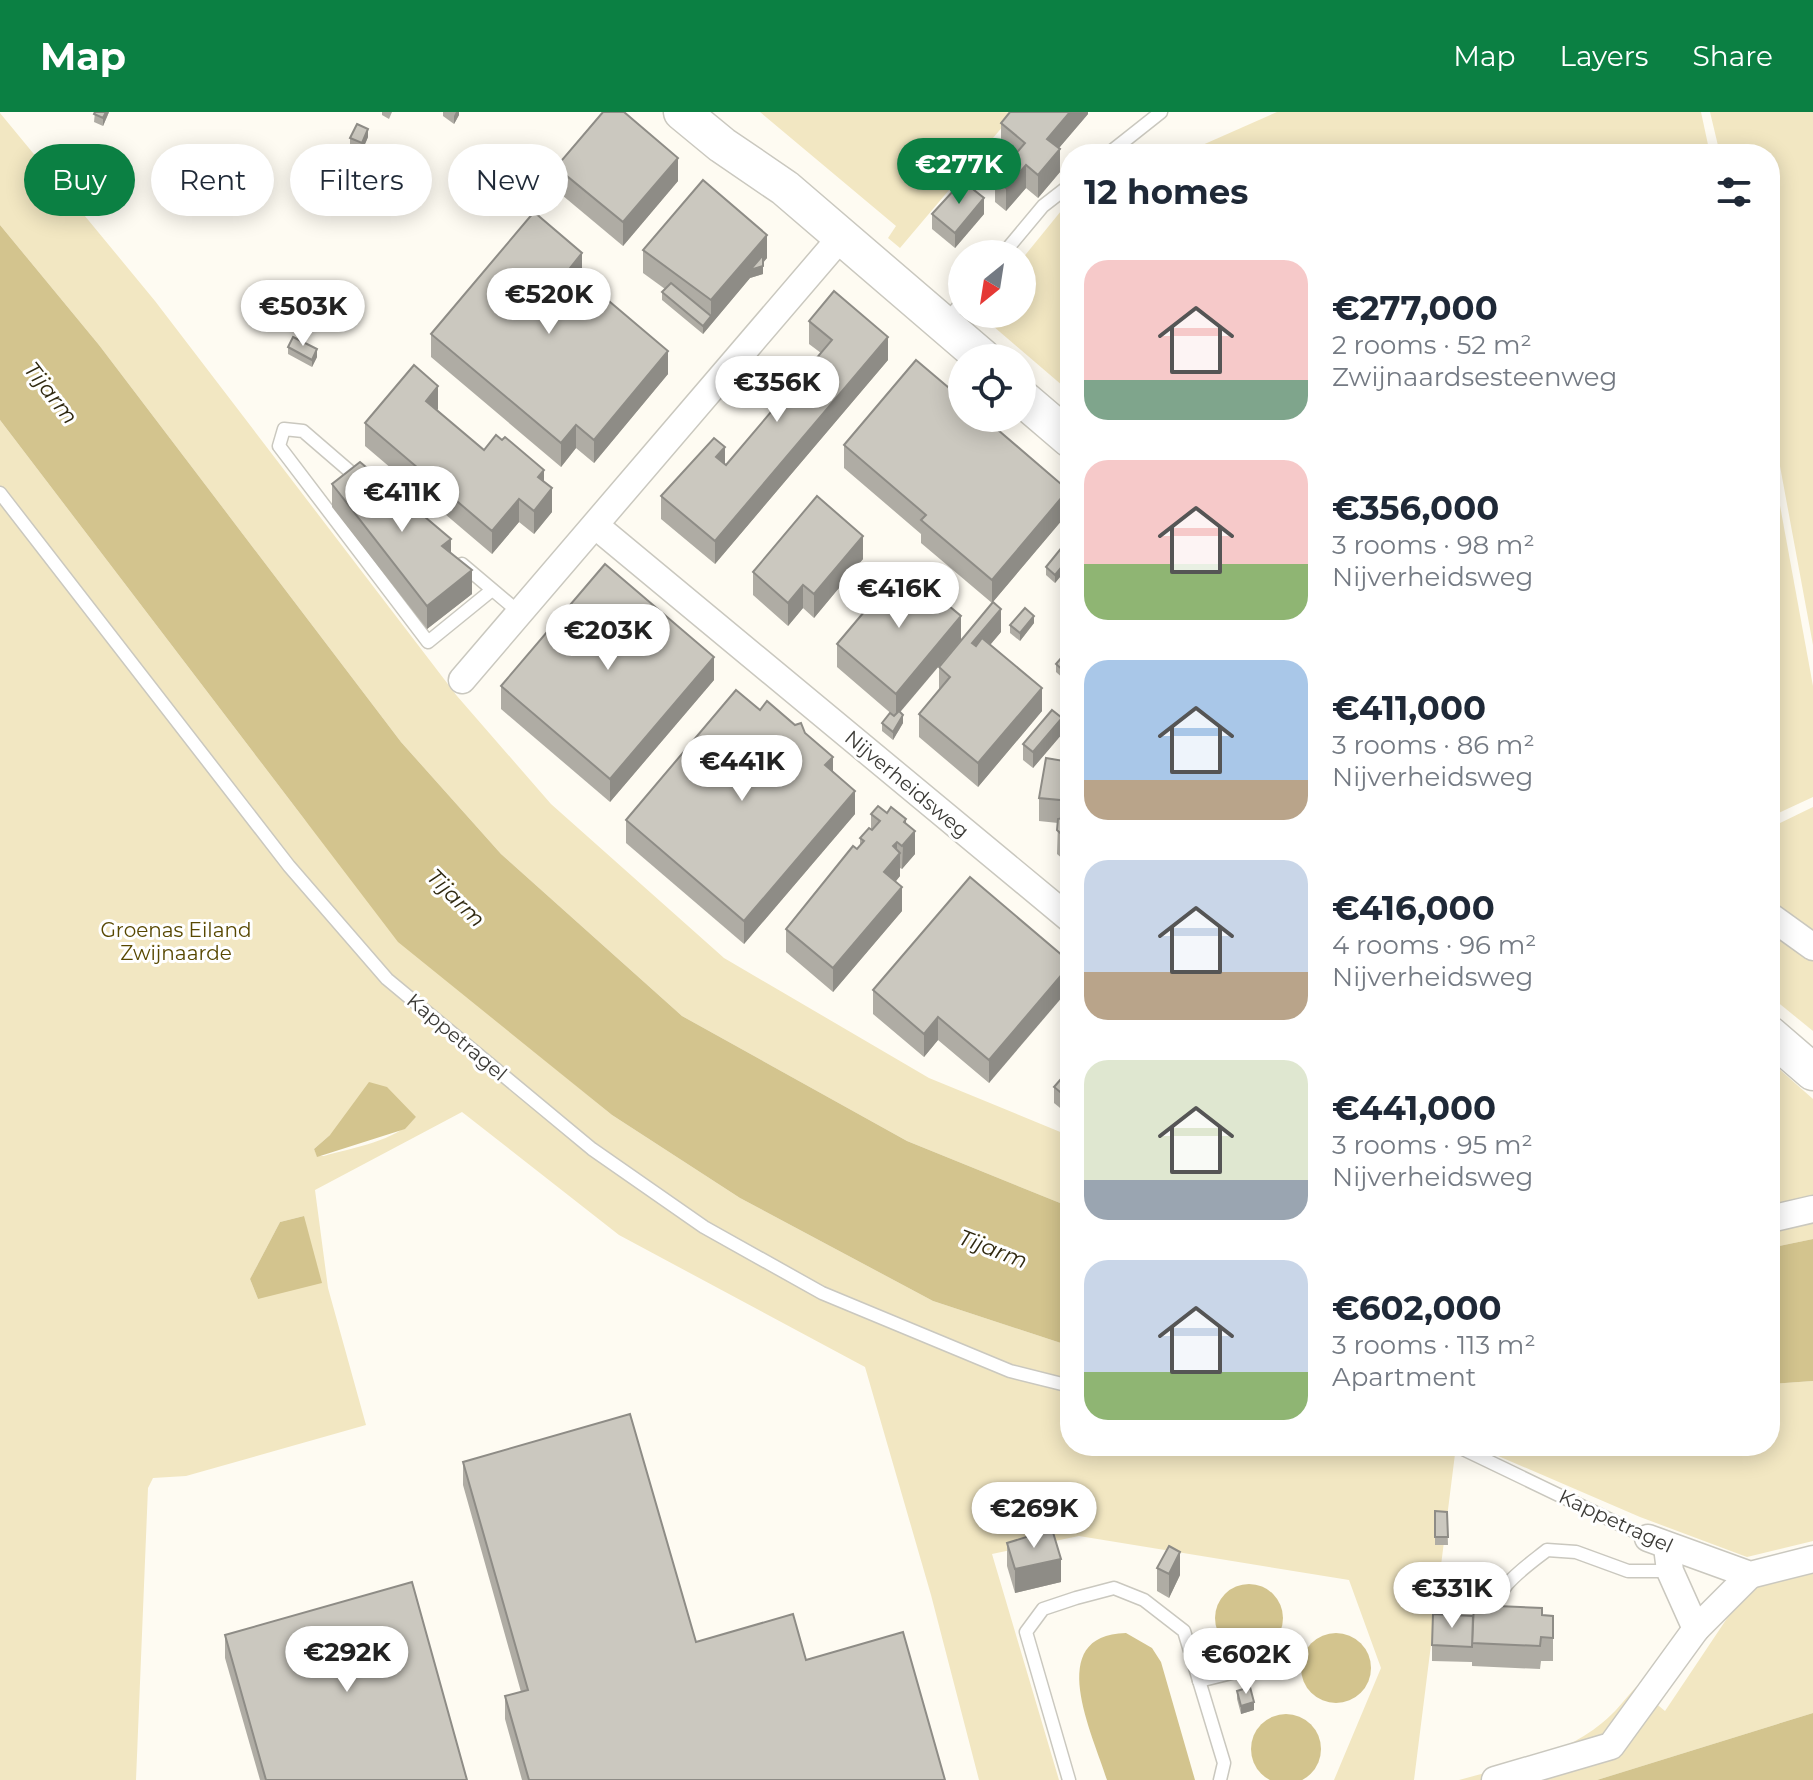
<!DOCTYPE html>
<meta charset="utf-8">
<style>
body{margin:0;font-family:Montserrat,sans-serif;background:#f2f2f3;color:#1f2937;height:100vh;display:flex;flex-direction:column;font-size:30px;white-space:nowrap}
*{box-sizing:border-box;margin:0}
p{font-size:26px;color:#747a83}
.icon{flex:none;width:44px;height:44px;fill:none;stroke:currentColor;stroke-width:2;stroke-linecap:round;stroke-linejoin:round}
.map{position:relative;flex:1;overflow:hidden}
.details{position:absolute;left:1060px;top:32px;width:720px;height:1312px;display:flex;flex-direction:column;background:#fff;border-radius:32px;box-shadow:0 4px 20px #0003}
.details>*{flex:none}
.hud{position:absolute;left:24px;top:32px;width:760px;height:72px;display:flex;gap:16px}
.needle{width:52px;rotate:210deg}
.tools{position:absolute;left:948px;top:128px;display:grid;gap:16px}
.tools a{display:grid;place-items:center;width:88px;height:88px;border-radius:50%;background:#fff;box-shadow:0 4px 20px #0003;font-size:40px}
.price{position:absolute;translate:-50% -68px;padding:0 18px;border-radius:28px;background:#fff;color:#222;font-size:26px;line-height:52px;filter:drop-shadow(0 2px 4px #0008)}
.price::after{content:'';position:absolute;left:50%;top:48px;width:24px;height:18px;margin-left:-12px;background:inherit;clip-path:polygon(0 0,100% 0,50% 100%)}
.price.active{background:#0b8043;color:#fff}
ul{padding:0;list-style:none}
li{display:flex;align-items:center;gap:24px;height:200px;padding:0 24px}
li span{display:grid;place-items:center;flex:none;width:224px;height:160px;border-radius:24px;color:#555}
li>.icon{margin-inline-start:auto}
span .icon{width:96px;height:96px;fill:#fffc;stroke-width:1}
li b{font-size:34px}
h2{display:flex;justify-content:space-between;align-items:center;height:96px;padding:0 24px;font-size:34px}
.pill{padding:0 28px;border-radius:36px;background:#fff;box-shadow:0 4px 20px #0003;font-size:28px;line-height:72px}
.pill.active{background:#0b8043;color:#fff}
header{display:flex;align-items:center;gap:48px;box-sizing:border-box;height:112px;padding:0 40px;background:#0b8043;color:#fff}
header strong{font-size:38px}
nav{display:flex;gap:44px;margin-inline-start:auto;font-size:28px}
.map>svg:first-child{display:block}
.green{fill:#f2e7c2;fill-rule:evenodd}
.water{fill:#d3c48e}
.lines{fill:none;stroke-linecap:round;stroke-linejoin:round}
.lane-casing{stroke:#cac8bf;stroke-width:15}
.street-casing{stroke:#cac8bf;stroke-width:29}
.secondary-casing{stroke:#cac8bf;stroke-width:39}
.lane{stroke:#fff;stroke-width:12}
.street{stroke:#fff;stroke-width:26}
.secondary{stroke:#fff;stroke-width:36}
.wall{fill:#afaca4}
.shaded-wall{fill:#8e8c86}
.building{fill:#cbc8bf;stroke:#8e8c86;stroke-width:2}
.labels{text-anchor:middle;dominant-baseline:central;stroke-width:6;stroke-linejoin:round;paint-order:stroke}
.street-label{font-size:20px;fill:#3c3b37;stroke:#fff}
.park-label{font-size:20px;fill:#584801;stroke:#fff}
.water-label{font-size:22px;font-style:italic;fill:#302910;stroke:#fff}
</style>
<header>
<strong>Map</strong>
<nav><a>Map</a><a>Layers</a><a>Share</a></nav>
</header>
<div class="map">
<svg width="1813" height="1668" viewBox="0 0 1813 1668">
<rect width="100%" height="100%" fill="#fefbf2"/>
<g class="green">
<path d="M760,0H1015L900,136L888,126L896,114Z"/>
<path d="M1277,0H1701L1710,42H1182Z"/>
<path d="M1710,0H1813V533L1770,300V42H1720Z"/>
<path d="M0,1L155,189L457,584L551,692L724,846L929,966L1070,1024V1095L907,1029L682,904L501,742L401,630L99,233L0,113Z"/>
<path d="M1070,94V280L979,202H1022V147L1061,99Z"/>
<path d="M0,308L305,708L513,922L612,1003L740,1086L933,1189L1070,1234V1334H1456L1414,1668H1334L1381,1556L1349,1468L1079,1424L992,1442L1059,1668H979L931,1483L865,1255L619,1123L462,1000L315,1078L328,1176L366,1313L186,1364L153,1366L148,1376L136,1668H0ZM416,1005C395,1030 354,1035 324,1044H317L314,1037L330,1023ZM304,1104L258,1187L250,1167L280,1110Z"/>
<path d="M1770,339L1813,574V685L1770,705Z"/>
<path d="M1813,695V919L1770,884V716Z"/>
<path d="M1770,949L1813,987V1127L1770,1136Z"/>
<path d="M1813,1269V1429L1747,1445L1640,1405L1475,1334H1770V1272Z"/>
<path d="M1813,1460V1601L1597,1668H1459C1508,1654 1562,1644 1602,1611C1615,1601 1625,1587 1636,1575L1665,1599L1746,1478Z"/>
</g>
<g class="water">
<path d="M0,113L99,233L401,630L501,742L682,904L907,1029L1070,1095V1234L933,1189L740,1086L612,1003L398,830L0,308Z"/>
<path d="M369,970L387,975L416,1005L405,1017L317,1045L314,1037L330,1023Z"/>
<path d="M304,1104L322,1171L258,1187L250,1167L280,1110Z"/>
<path d="M1813,1127V1269L1770,1272V1136Z"/>
<circle cx="1249" cy="1506" r="34"/>
<circle cx="1336" cy="1556" r="35"/>
<path d="M1126,1521L1152,1536L1161,1550L1195,1668H1107C1093,1622 1043,1523 1126,1521Z"/>
<path d="M1813,1601V1668H1597Z"/>
<circle cx="1286" cy="1637" r="35"/>
</g>
<g class="lines">
<defs>
<g id="lane">
<path d="M1108,42L1161,0"/>
<path d="M1003,142L1043,94L1070,73"/>
<path d="M946,209L962,190"/>
<path d="M361,369L303,319L284,317L279,334L428,530L492,478"/>
<path d="M0,381L289,754L387,867L592,1037L704,1115L822,1181L1010,1259L1070,1274"/>
<path d="M462,452L520,501"/>
<path d="M1422,1334L1461,1336L1648,1426"/>
<path d="M1491,1509C1493,1476 1523,1457 1547,1438L1576,1440L1628,1459H1670"/>
<path d="M1199,1569L1296,1545"/>
<path d="M1069,1668L1026,1520L1043,1497L1076,1486L1114,1476L1144,1488L1184,1519L1224,1651L1220,1668"/>
</g>
<g id="street">
<path d="M596,414L1070,807"/>
<path d="M462,568L842,124"/>
<path d="M1770,804L1813,835"/>
<path d="M1770,1107L1813,1097"/>
<path d="M1648,1426L1750,1463L1813,1447"/>
<path d="M1667,1435L1670,1459L1696,1517"/>
<path d="M1495,1668L1611,1634L1696,1517L1750,1463"/>
</g>
<g id="secondary">
<path d="M682,0L722,33L785,76L983,246"/>
<path d="M1022,286L1070,327"/>
<path d="M1770,923L1813,960"/>
</g>
</defs>
<use href="#lane" class="lane-casing"/>
<use href="#street" class="street-casing"/>
<use href="#secondary" class="secondary-casing"/>
<use href="#lane" class="lane"/>
<use href="#street" class="street"/>
<use href="#secondary" class="secondary"/>
</g>
<g class="wall">
<path d="M95,0H109L103,14L94,10Z"/>
<path d="M382,0H392L389,7L382,3Z"/>
<path d="M443,0H459V3L454,12L443,4Z"/>
<path d="M1088,0V2L1059,36L1060,60L1038,86L1026,76L1006,99L995,90V66L1013,45L1001,34V11Z"/>
<path d="M368,25L362,39L350,34V26Z"/>
<path d="M556,55L678,69L623,134L556,78Z"/>
<path d="M489,56L521,76L513,85L489,64Z"/>
<path d="M976,80L984,102L955,136L932,117V102Z"/>
<path d="M643,138L767,146L763,151V162L750,166L703,222L662,188V180L665,177L643,161Z"/>
<path d="M582,165V166L668,262L594,351L576,336L561,355L431,245V222Z"/>
<path d="M809,209L888,248L715,452L661,407V384L725,352L726,353L821,241L809,232Z"/>
<path d="M288,235L317,245L312,255L288,242Z"/>
<path d="M438,297L437,298L484,338L544,370L552,400L534,422L519,410L492,442L365,334V311Z"/>
<path d="M844,333L1068,401L992,491L921,431V422L844,356Z"/>
<path d="M332,372L451,441L472,482L427,517L332,395Z"/>
<path d="M1070,440V453L1055,471L1046,463V455Z"/>
<path d="M863,447L814,506L803,496L788,514L753,483V460Z"/>
<path d="M902,455L900,600L903,611L893,628L882,619V611L894,604L837,555V532Z"/>
<path d="M1034,511L1020,529L1010,521V513Z"/>
<path d="M1001,520L990,533L1042,599L978,675L919,625V602L939,578V555Z"/>
<path d="M1070,536V562L1065,568L1056,560V552Z"/>
<path d="M714,568L610,690L501,597V574Z"/>
<path d="M760,598L833,660L855,702L744,832L626,731V708Z"/>
<path d="M1062,622L1033,656L1023,648V632Z"/>
<path d="M1070,650V753L1057,742L1058,711L1039,709V686Z"/>
<path d="M887,701L906,711L915,742L902,757L900,756V764L895,770L902,799L833,880L786,840V817L860,733V726L871,717V702Z"/>
<path d="M1070,850L989,971L938,928L924,945L873,902V878Z"/>
<path d="M1070,961V1004L1054,991V975Z"/>
<path d="M463,1350L696,1530L806,1548L945,1668H522L505,1607V1584L521,1580L463,1373Z"/>
<path d="M1435,1399L1447,1400L1448,1433H1435Z"/>
<path d="M1007,1431L1061,1470L1015,1481L1007,1454Z"/>
<path d="M1157,1456L1180,1463L1169,1486L1157,1479Z"/>
<path d="M1542,1503L1553,1504V1549H1541L1540,1557L1472,1554V1550L1432,1549V1533L1473,1504Z"/>
<path d="M225,1523L467,1668H260L225,1546Z"/>
<path d="M1237,1579L1254,1598L1241,1602L1237,1587Z"/>
</g>
<g class="shaded-wall">
<path d="M106,0H109L103,14V6Z"/>
<path d="M456,0H459V3L454,12V4Z"/>
<path d="M1070,0H1088V2L1047,50V27Z"/>
<path d="M368,17V25L362,39V31Z"/>
<path d="M1060,37V60L1038,86V63Z"/>
<path d="M678,46V69L623,134V110Z"/>
<path d="M1026,53V76L1006,99V76Z"/>
<path d="M521,68V76L513,85V77Z"/>
<path d="M984,86V102L955,136V121Z"/>
<path d="M767,123V146L759,155L763,154V162L750,166L703,222V214L711,204V188Z"/>
<path d="M582,141V165L570,179V156Z"/>
<path d="M888,225V248L715,452V429Z"/>
<path d="M317,237V245L312,255V248Z"/>
<path d="M668,239V262L594,351V328Z"/>
<path d="M438,274V297L426,312V289Z"/>
<path d="M576,313V336L561,355V331Z"/>
<path d="M725,335V358L716,345Z"/>
<path d="M544,358V381L538,365Z"/>
<path d="M552,376V400L534,422V399Z"/>
<path d="M1068,378V401L992,491V468Z"/>
<path d="M519,387V410L492,442V419Z"/>
<path d="M863,424V447L814,506V482Z"/>
<path d="M451,427V450L442,434Z"/>
<path d="M1070,445V453L1055,471V463Z"/>
<path d="M472,458V482L427,517V494Z"/>
<path d="M803,473V496L788,514V491Z"/>
<path d="M1001,497V520L972,554V531Z"/>
<path d="M961,504V528L896,605V582Z"/>
<path d="M1034,504V511L1020,529V521Z"/>
<path d="M714,545V568L610,690V667Z"/>
<path d="M1070,554V562L1065,568V560Z"/>
<path d="M1042,576V599L978,675V651Z"/>
<path d="M903,603V611L893,628V620Z"/>
<path d="M1062,606V622L1033,656V640Z"/>
<path d="M833,645V668L825,653Z"/>
<path d="M855,679V702L744,832V809Z"/>
<path d="M906,707V730L915,719V742L902,757L904,710Z"/>
<path d="M897,730V745L900,741V764L884,784V760L893,734Z"/>
<path d="M902,775V799L833,880V856Z"/>
<path d="M1070,853V876L989,971V948Z"/>
<path d="M938,905V928L924,945V922Z"/>
<path d="M1180,1440V1463L1169,1486V1462Z"/>
<path d="M1061,1447V1470L1015,1481V1457Z"/>
<path d="M1254,1590V1598L1241,1602V1594Z"/>
</g>
<g class="building">
<path d="M95,0H106L103,6L94,2Z"/>
<path d="M603,0H624L678,46L623,110L556,55Z"/>
<path d="M1010,0H1070L1047,27L1060,37L1038,63L1026,53L1006,76L995,66L1025,31L1001,11Z"/>
<path d="M357,12L368,17L362,31L350,26Z"/>
<path d="M496,47L521,68L513,77L489,56Z"/>
<path d="M965,66L976,75L974,78L984,86L955,121L932,102Z"/>
<path d="M703,68L767,123L711,188L643,138Z"/>
<path d="M534,100L582,141L570,156L668,239L594,328L576,313L561,331L431,222Z"/>
<path d="M763,143V154L750,158Z"/>
<path d="M671,171L711,204L703,214L662,180Z"/>
<path d="M834,179L888,225L715,429L661,384L714,326L725,335L716,345L726,353L832,228L809,209Z"/>
<path d="M293,225L317,237L312,248L288,235Z"/>
<path d="M916,248L962,287V306H984L1068,378L992,468L921,408L926,403L844,333Z"/>
<path d="M414,253L438,274L426,289L484,338L496,323L502,328L505,325L544,358L538,365L552,376L534,399L519,387L492,419L365,311Z"/>
<path d="M360,350L451,427L442,434L472,458L427,494L332,372Z"/>
<path d="M817,384L863,424L814,482L803,473L788,491L753,460Z"/>
<path d="M1063,434L1070,440V445L1055,463L1046,455Z"/>
<path d="M605,452L714,545L610,667L501,574Z"/>
<path d="M902,455L961,504L896,582L837,532Z"/>
<path d="M993,490L1001,497L972,531L976,534L982,526L1042,576L978,651L919,602L950,565L939,555Z"/>
<path d="M1025,496L1034,504L1020,521L1010,513Z"/>
<path d="M1070,536V554L1065,560L1056,552Z"/>
<path d="M736,578L760,598L767,589L795,613L801,611L805,621L833,645L825,653L855,679L744,809L626,708Z"/>
<path d="M1052,598L1062,606L1033,640L1023,632Z"/>
<path d="M899,599L903,603L893,620L882,611L890,601L894,604Z"/>
<path d="M1046,646L1070,650V730L1057,718L1058,707L1067,705L1070,689L1039,686Z"/>
<path d="M878,694L887,701L891,695L906,707L904,710L915,719L902,734L897,730L893,734L900,741L884,760L902,775L833,856L786,817L853,734L857,737L864,729L860,726L869,716L872,718L880,709L871,702Z"/>
<path d="M970,765L1070,850V853L989,948L938,905L924,922L873,878Z"/>
<path d="M1068,959L1070,961V988L1054,975Z"/>
<path d="M630,1302L696,1530L793,1502L806,1548L903,1520L945,1668H529L505,1584L528,1578L463,1350Z"/>
<path d="M1435,1399L1447,1400L1448,1425H1435Z"/>
<path d="M1052,1417L1061,1447L1015,1457L1007,1431Z"/>
<path d="M1169,1434L1180,1440L1169,1462L1157,1456Z"/>
<path d="M412,1470L467,1668H266L225,1523Z"/>
<path d="M1474,1493L1542,1496V1503L1553,1504V1526L1541,1525L1540,1534L1472,1531Z"/>
<path d="M1433,1502L1473,1504L1472,1535L1432,1533Z"/>
<path d="M1250,1575L1254,1590L1241,1594L1237,1579Z"/>
</g>
<g class="labels">
<g class="street-label">
<text transform="translate(907 672) rotate(40)">Nijverheidsweg</text>
<text transform="translate(457 925) rotate(40)">Kappetragel</text>
<text transform="translate(1616 1409) rotate(25)">Kappetragel</text>
</g>
<g class="park-label">
<text x="176" y="818">Groenas Eiland<tspan x="176" dy="23">Zwijnaarde</tspan></text>
</g>
<g class="water-label">
<text transform="translate(51 281) rotate(52)">Tijarm</text>
<text transform="translate(456 786) rotate(45)">Tijarm</text>
<text transform="translate(993 1137) rotate(21)">Tijarm</text>
</g>
</g>
</svg>
<div class="tools">
<a><svg class="needle" viewBox="-14 -14 28 28"><path d="M0-13l5 13h-10z" fill="#e53935"/><path d="M0 13l5-13h-10z" fill="#747a83"/></svg></a>
<a><svg class="icon" aria-label="locate" viewBox="0 0 24 24"><circle cx="12" cy="12" r="6"/><path d="M12 2v4M12 18v4M2 12h4M18 12h4"/></svg></a>
</div>
<b class="price active" style="left:959px;top:94px">€277K</b>
<b class="price" style="left:549px;top:224px">€520K</b>
<b class="price" style="left:303px;top:236px">€503K</b>
<b class="price" style="left:777px;top:312px">€356K</b>
<b class="price" style="left:402px;top:422px">€411K</b>
<b class="price" style="left:899px;top:518px">€416K</b>
<b class="price" style="left:608px;top:560px">€203K</b>
<b class="price" style="left:742px;top:691px">€441K</b>
<b class="price" style="left:1034px;top:1438px">€269K</b>
<b class="price" style="left:1452px;top:1518px">€331K</b>
<b class="price" style="left:347px;top:1582px">€292K</b>
<b class="price" style="left:1246px;top:1584px">€602K</b>
<div class="hud">
<a class="pill active">Buy</a>
<a class="pill">Rent</a>
<a class="pill">Filters</a>
<a class="pill">New</a>
</div>
<section class="details">
<h2>12 homes<svg class="icon" aria-label="filters" viewBox="0 0 24 24"><path d="M4 7h16M4 17h16"/><circle cx="9" cy="7" r="2"/><circle cx="15" cy="17" r="2"/></svg></h2>
<ul>
<li><span style="background:linear-gradient(#f6c9c9 75%,#7fa58c 0)"><svg class="icon" aria-label="home" viewBox="0 0 24 24"><path d="M3 11l9-7 9 7M6 9v11h12V9"/></svg></span><div><b>€277,000</b><p>2 rooms · 52 m²</p><p>Zwijnaardsesteenweg</p></div></li>
<li><span style="background:linear-gradient(#f6c9c9 65%,#8fb573 0)"><svg class="icon" aria-label="home" viewBox="0 0 24 24"><path d="M3 11l9-7 9 7M6 9v11h12V9"/></svg></span><div><b>€356,000</b><p>3 rooms · 98 m²</p><p>Nijverheidsweg</p></div></li>
<li><span style="background:linear-gradient(#a9c7e8 75%,#b9a48a 0)"><svg class="icon" aria-label="home" viewBox="0 0 24 24"><path d="M3 11l9-7 9 7M6 9v11h12V9"/></svg></span><div><b>€411,000</b><p>3 rooms · 86 m²</p><p>Nijverheidsweg</p></div></li>
<li><span style="background:linear-gradient(#c9d6e8 70%,#b9a48a 0)"><svg class="icon" aria-label="home" viewBox="0 0 24 24"><path d="M3 11l9-7 9 7M6 9v11h12V9"/></svg></span><div><b>€416,000</b><p>4 rooms · 96 m²</p><p>Nijverheidsweg</p></div></li>
<li><span style="background:linear-gradient(#dfe7d0 75%,#9aa5b1 0)"><svg class="icon" aria-label="home" viewBox="0 0 24 24"><path d="M3 11l9-7 9 7M6 9v11h12V9"/></svg></span><div><b>€441,000</b><p>3 rooms · 95 m²</p><p>Nijverheidsweg</p></div></li>
<li><span style="background:linear-gradient(#c9d6e8 70%,#8fb573 0)"><svg class="icon" aria-label="home" viewBox="0 0 24 24"><path d="M3 11l9-7 9 7M6 9v11h12V9"/></svg></span><div><b>€602,000</b><p>3 rooms · 113 m²</p><p>Apartment</p></div></li>
</ul>
</section>
</div>
